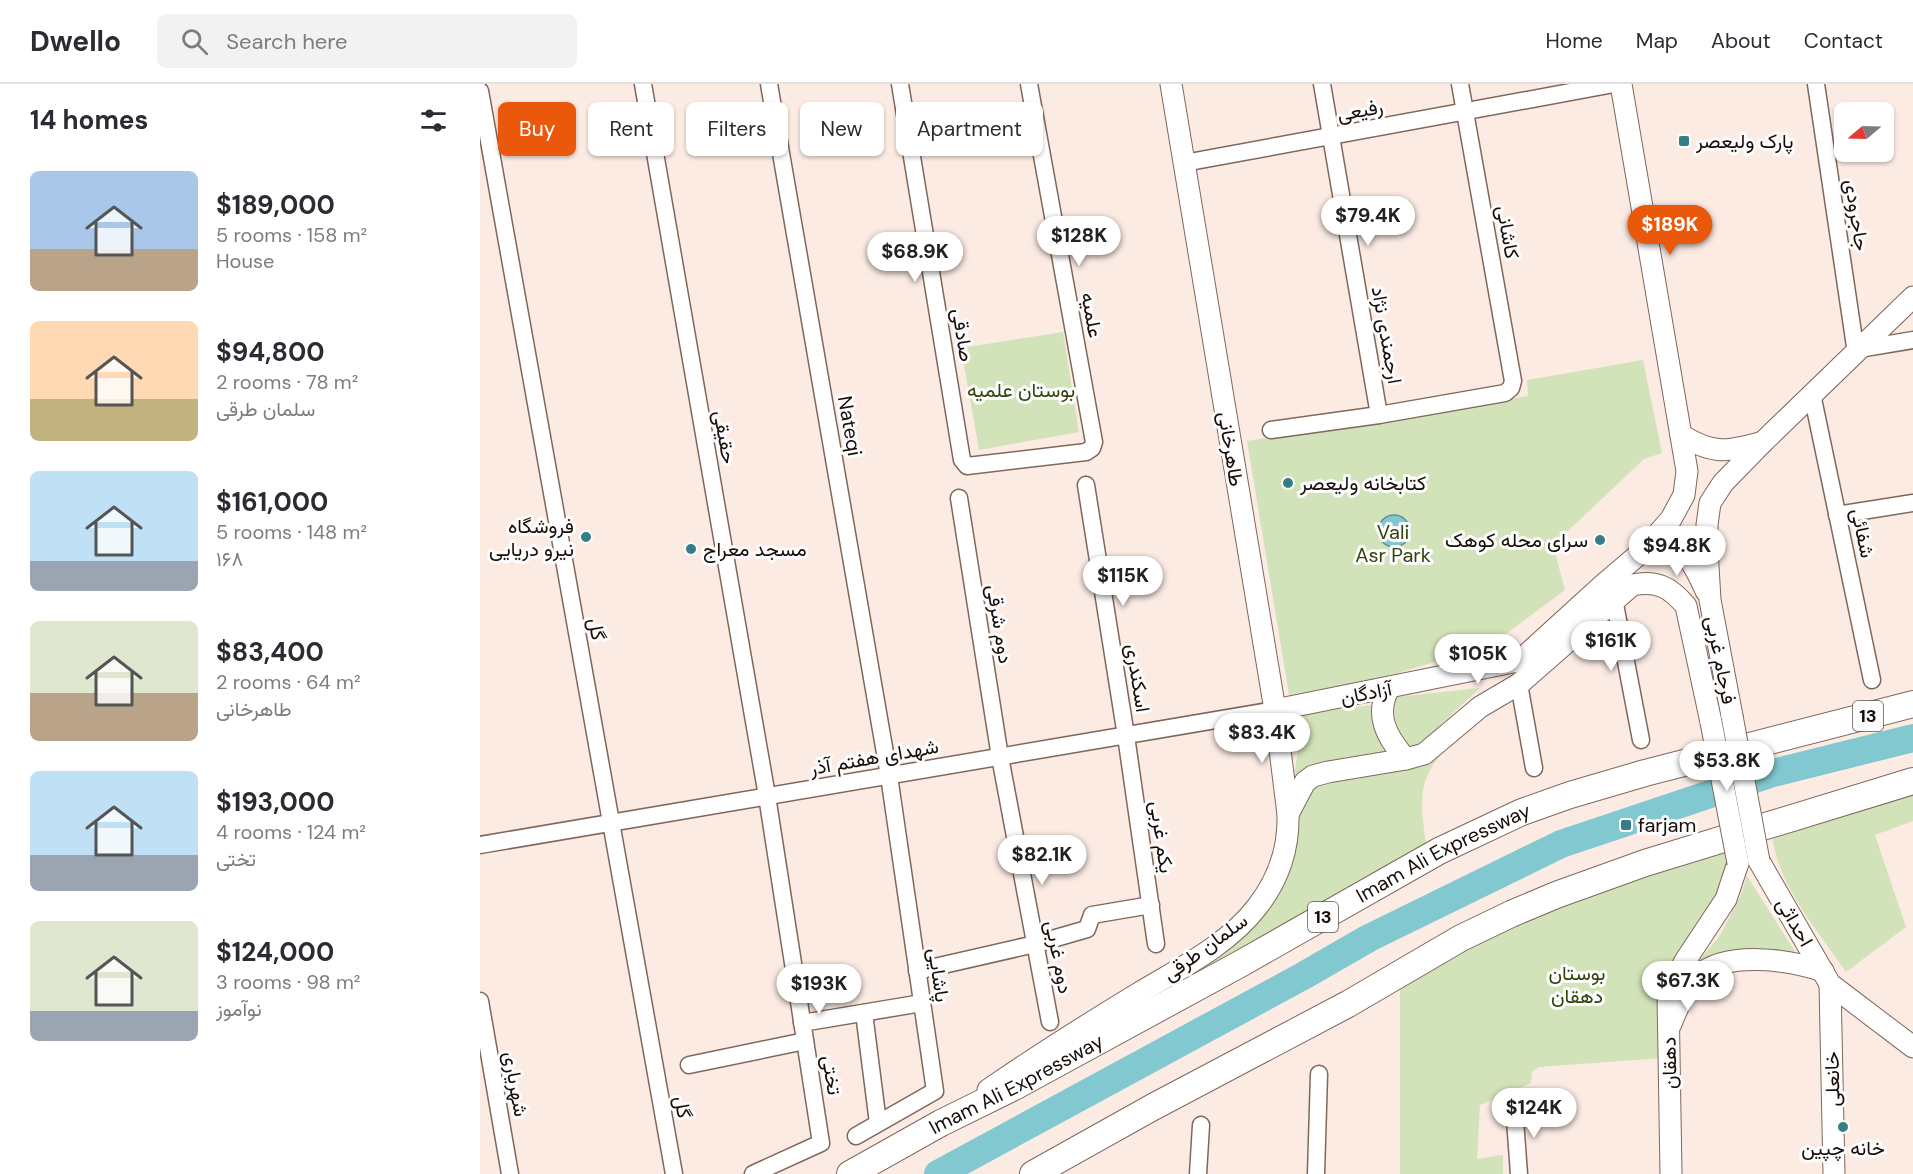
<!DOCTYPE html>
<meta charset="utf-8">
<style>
body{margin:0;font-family:"DM Sans",Vazirmatn,sans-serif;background:#f2f2f3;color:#2b2b33;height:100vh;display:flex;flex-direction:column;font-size:22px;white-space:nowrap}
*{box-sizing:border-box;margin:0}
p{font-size:20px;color:#7c7c81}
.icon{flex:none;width:33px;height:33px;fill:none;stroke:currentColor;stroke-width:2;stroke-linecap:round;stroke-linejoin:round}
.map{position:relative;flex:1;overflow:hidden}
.drawer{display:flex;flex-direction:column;background:#fff;width:480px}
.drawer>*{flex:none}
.guide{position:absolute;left:18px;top:18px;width:570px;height:54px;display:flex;gap:12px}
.needle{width:39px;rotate:251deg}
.tools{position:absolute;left:1354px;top:18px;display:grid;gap:12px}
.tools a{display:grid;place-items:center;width:60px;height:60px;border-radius:9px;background:#fff;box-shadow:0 2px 4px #0004;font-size:30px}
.price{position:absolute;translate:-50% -51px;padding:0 14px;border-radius:21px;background:#fff;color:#222;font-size:20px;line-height:39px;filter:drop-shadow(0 2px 3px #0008)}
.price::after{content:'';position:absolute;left:50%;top:36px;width:18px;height:14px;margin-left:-9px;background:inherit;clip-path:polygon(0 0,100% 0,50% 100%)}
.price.active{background:#ea580c;color:#fff}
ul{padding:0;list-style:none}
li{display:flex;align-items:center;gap:18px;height:150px;padding:0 30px}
li span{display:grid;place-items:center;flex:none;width:168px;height:120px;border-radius:9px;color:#555}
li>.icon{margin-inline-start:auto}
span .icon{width:72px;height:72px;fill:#fffc;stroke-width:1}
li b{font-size:26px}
h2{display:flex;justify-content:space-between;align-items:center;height:72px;padding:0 30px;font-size:26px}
.pill{padding:0 21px;border-radius:9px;background:#fff;box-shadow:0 2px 4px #0004;font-size:21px;line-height:54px}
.pill.active{background:#ea580c;color:#fff}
header{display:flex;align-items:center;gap:36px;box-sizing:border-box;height:84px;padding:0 30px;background:#fff;border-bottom:2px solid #e1e1e2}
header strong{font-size:28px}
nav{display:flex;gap:33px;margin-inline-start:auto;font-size:21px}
.search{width:420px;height:54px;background:#f2f2f3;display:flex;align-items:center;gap:15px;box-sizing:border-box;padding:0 21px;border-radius:9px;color:#7c7c81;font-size:22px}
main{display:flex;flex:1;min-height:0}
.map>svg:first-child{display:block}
.green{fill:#d3e3b9}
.water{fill:#82c8d0;stroke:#629094;stroke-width:1.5}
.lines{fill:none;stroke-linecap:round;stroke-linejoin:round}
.river{stroke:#82c8d0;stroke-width:28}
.minor-casing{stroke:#7f675c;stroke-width:19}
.major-casing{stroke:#7f675c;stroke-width:23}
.highway-casing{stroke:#7f675c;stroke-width:28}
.minor{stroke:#fff;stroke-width:16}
.major{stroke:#fff;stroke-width:21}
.highway{stroke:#fff;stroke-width:26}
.major-bridge-casing{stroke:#7f675c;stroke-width:23;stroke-linecap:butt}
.major-bridge{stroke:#fff;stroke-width:21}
.poi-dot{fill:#367e86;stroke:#fcfcfc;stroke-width:2}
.labels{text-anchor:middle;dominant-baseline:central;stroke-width:6;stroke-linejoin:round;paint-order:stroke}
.shield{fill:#fcfcfc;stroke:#5b5552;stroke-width:1.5}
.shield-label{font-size:18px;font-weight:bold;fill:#160d09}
.street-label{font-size:20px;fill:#160d09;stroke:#fcfcfc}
.poi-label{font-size:20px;fill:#160d09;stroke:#fcfcfc;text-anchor:start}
.park-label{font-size:20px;fill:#324208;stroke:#fcfcfc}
</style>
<header>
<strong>Dwello</strong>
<div class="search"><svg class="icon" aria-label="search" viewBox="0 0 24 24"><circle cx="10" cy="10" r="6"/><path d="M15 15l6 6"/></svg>Search here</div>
<nav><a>Home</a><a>Map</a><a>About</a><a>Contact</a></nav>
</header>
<main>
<section class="drawer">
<h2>14 homes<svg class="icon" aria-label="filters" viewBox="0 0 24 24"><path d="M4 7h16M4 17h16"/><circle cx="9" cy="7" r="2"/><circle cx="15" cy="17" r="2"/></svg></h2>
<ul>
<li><span style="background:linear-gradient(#a9c7e8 65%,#b9a48a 0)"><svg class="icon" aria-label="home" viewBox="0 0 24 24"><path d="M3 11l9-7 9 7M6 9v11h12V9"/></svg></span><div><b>$189,000</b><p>5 rooms · 158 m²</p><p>House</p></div></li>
<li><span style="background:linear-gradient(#ffd9b3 65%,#c2b280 0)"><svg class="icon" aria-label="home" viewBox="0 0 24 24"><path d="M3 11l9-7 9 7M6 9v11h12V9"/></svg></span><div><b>$94,800</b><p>2 rooms · 78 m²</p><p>سلمان طرقی</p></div></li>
<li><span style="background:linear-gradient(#bfe0f5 75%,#9aa5b1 0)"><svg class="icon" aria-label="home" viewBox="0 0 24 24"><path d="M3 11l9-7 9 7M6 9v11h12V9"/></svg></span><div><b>$161,000</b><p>5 rooms · 148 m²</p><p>۱۶۸</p></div></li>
<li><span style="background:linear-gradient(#dfe7d0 60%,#b9a48a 0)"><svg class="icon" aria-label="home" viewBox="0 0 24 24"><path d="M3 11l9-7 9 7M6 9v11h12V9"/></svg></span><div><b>$83,400</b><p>2 rooms · 64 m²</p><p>طاهرخانی</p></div></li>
<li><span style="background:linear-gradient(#bfe0f5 70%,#9aa5b1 0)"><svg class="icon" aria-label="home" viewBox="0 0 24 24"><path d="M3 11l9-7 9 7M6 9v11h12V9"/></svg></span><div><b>$193,000</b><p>4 rooms · 124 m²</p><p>تختی</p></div></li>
<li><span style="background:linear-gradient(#dfe7d0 75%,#9aa5b1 0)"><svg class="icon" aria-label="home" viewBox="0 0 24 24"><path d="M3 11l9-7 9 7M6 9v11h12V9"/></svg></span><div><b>$124,000</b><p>3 rooms · 98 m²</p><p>نوآموز</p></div></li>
</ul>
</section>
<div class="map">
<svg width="1433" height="1090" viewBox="0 0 1433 1090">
<rect width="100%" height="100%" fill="#fbebe3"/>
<g class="green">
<path d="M583,248L599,348L499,366L481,264Z"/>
<path d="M1163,276L1182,369L1164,375L1073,461L1085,506L1011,561L898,595L809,611L767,357L1048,312L1047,296Z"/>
<path d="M1000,604L960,641L945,660L934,665C916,651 912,636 916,613Z"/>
<path d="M891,621L893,633L907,671L811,709L820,656L818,630Z"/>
<path d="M968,661C959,673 949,684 945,698C939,717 944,742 946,761L608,951L788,823L804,802L812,779L819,742V719L832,699Z"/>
<path d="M1433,710V737L1395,751L1426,843L1366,888C1337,845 1299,804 1292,752L1339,740Z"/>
<path d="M1246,767L1249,785L1240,810L1213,854L1187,890L1178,909L1182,974L1059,983L1052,988L1051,999L1000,1021L997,1075L1023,1071V1090H920V903C951,885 981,865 1012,850C1085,814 1168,789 1246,767Z"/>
<path d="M1267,792L1316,869L1300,867H1257L1206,891L1239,853L1260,813Z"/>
</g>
<circle class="water" cx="914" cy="447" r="16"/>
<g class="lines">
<path class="river" d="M458,1090L823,892L889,854L1081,760L1293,689L1433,654"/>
<defs>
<g id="minor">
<path d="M163,0L287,712L341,1059L273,1090"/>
<path d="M289,0L409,692L455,1007L376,1052"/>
<path d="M420,0L482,376L487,382L606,368L612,364L614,358L549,0"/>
<path d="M842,0L899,331"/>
<path d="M1336,0L1376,269"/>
<path d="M0,7L194,1090"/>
<path d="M704,79L1134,0"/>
<path d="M1379,265L1433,256"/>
<path d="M1332,310L1392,596"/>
<path d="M791,346L899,331L1025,309L1031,304L1033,297L980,0"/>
<path d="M606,401L646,652L676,860"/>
<path d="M479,414L520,673L570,938"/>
<path d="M1357,431L1433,419"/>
<path d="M1134,515L1161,656"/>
<path d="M1039,600L1054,684"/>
<path d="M0,761L795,626"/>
<path d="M437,887L555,860L607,845L612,831L671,821"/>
<path d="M0,917L30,1090"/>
<path d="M384,929L398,1039"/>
<path d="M322,939L442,919"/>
<path d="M209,981L325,957"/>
<path d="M1034,1022L1039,1090"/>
<path d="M718,1090L721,1041"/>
<path d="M836,1090L839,990"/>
</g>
<g id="major">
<path d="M1201,351C1234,371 1247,368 1283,358"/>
<path d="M1164,466C1170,465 1177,461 1183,461C1206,460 1218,489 1226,507"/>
<path d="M909,604C894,631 907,654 926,675"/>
<path d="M795,626L1033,578L1045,572L1124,500L1164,466L1191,435L1204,411L1207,387L1141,0"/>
<path d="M1252,632L1230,516L1227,465V441L1230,419L1243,399L1283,358L1433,213"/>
<path d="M808,730L825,698L833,692L848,688L926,675L944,670L1000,623L1039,600L1152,501C1177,496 1190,503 1206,522L1231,638"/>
<path d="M1279,777L1350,900L1433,963"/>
<path d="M1350,900L1354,1090"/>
<path d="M1191,940C1197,924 1205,905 1218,892C1247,866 1310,876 1343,887"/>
<path d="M508,1006C557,972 608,940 659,909C699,885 748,861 777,823C799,795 809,765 808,730L795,626L691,0"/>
<path d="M1191,1090L1188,911L1205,877L1246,815L1258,779"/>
</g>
<g id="highway">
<path id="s1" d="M370,1090L461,1039L534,1003L760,880L959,767L1042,728L1090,711L1165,689L1433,620"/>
<path d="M553,1090L673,1023L868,920L981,854L1031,830L1076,811L1165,779L1433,697"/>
</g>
</defs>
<use href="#minor" class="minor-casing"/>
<use href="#major" class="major-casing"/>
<use href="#highway" class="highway-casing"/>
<use href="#minor" class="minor"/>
<use href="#major" class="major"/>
<use href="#highway" class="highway"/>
<defs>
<g id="major-bridge">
<path d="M1252,632L1279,777"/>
<path d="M1231,638L1258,779"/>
</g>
</defs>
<use href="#major-bridge" class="major-bridge-casing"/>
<use href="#major-bridge" class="major-bridge"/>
</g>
<g class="poi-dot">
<rect x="1198" y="51" width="12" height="12" rx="3"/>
<circle cx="808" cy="399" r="6"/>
<circle cx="106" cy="453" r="6"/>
<circle cx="1120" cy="456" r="6"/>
<circle cx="211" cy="465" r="6"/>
<rect x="1140" y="735" width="12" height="12" rx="3"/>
<circle cx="1363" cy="1043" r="6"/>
</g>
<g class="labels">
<g class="shield">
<rect x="1373" y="617" width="30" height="30" rx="4.5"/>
<rect x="828" y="818" width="30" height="30" rx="4.5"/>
</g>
<g class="shield-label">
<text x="1388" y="632">13</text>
<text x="843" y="833">13</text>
</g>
<g class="street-label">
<text transform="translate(880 26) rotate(-10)">رفیعی</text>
<text transform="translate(1377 131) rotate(81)">جاجرودی</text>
<text transform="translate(1028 148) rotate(80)">کاشانی</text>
<text transform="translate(612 231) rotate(80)">علمیه</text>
<text transform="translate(483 251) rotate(81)">صادقی</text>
<text transform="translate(907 251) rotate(80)">ارجمندی نژاد</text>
<text transform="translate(370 342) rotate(80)">Nateqi</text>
<text transform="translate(245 353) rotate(80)">حقیقی</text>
<text transform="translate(751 365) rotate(81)">طاهرخانی</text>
<text transform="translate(1383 449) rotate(78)">شفائی</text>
<text transform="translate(520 540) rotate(81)">دوم شرقی</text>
<text transform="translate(117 545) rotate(80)">گل</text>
<text transform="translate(1241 576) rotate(79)">فرجام غربی</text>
<text transform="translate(658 594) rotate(81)">اسکندری</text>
<text transform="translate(886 609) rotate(-11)">آزادگان</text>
<text transform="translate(394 673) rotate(-10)">شهدای هفتم آذر</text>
<text transform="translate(682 753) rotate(82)">یکم غربی</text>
<text stroke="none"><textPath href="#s1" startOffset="675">Imam Ali Expressway</textPath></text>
<text transform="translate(1315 838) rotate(60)">احداثی</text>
<text transform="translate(725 863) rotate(-36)">سلمان طرقی</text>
<text transform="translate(579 873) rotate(79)">دوم غربی</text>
<text transform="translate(459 891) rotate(82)">پاشایی</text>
<text transform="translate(1189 979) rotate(-91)">دهقان</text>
<text transform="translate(352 991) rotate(81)">تختی</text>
<text transform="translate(1352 995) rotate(-91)">خانعلی</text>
<text transform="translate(36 1000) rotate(80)">شهریاری</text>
<text stroke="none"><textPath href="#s1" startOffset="189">Imam Ali Expressway</textPath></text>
<text transform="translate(203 1023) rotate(80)">گل</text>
</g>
<g class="poi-label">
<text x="1216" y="57">پارک ولیعصر</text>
<text x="820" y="399">کتابخانه ولیعصر</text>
<text x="94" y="442" text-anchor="end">فروشگاه<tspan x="94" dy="23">نیرو دریایی</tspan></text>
<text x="1108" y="456" text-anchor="end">سرای محله کوهک</text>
<text x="223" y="465">مسجد معراج</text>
<text x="1158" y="741">farjam</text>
<text x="1363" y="1064" text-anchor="middle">خانه چپین</text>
</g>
<g class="park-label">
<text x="541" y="306">بوستان علمیه</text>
<text x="913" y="448">Vali<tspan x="913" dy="23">Asr Park</tspan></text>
<text x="1097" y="889">بوستان<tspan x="1097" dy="23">دهقان</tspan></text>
</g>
</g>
</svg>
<div class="tools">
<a><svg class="needle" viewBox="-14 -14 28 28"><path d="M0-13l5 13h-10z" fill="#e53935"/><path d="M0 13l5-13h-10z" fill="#7c7c81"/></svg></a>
</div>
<b class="price" style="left:888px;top:163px">$79.4K</b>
<b class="price active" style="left:1190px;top:172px">$189K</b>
<b class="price" style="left:599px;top:183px">$128K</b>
<b class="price" style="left:435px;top:199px">$68.9K</b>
<b class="price" style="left:1197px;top:493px">$94.8K</b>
<b class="price" style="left:643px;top:523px">$115K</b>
<b class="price" style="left:1131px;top:588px">$161K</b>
<b class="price" style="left:998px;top:601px">$105K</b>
<b class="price" style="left:782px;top:680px">$83.4K</b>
<b class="price" style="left:1247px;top:708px">$53.8K</b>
<b class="price" style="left:562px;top:802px">$82.1K</b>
<b class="price" style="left:1208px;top:928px">$67.3K</b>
<b class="price" style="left:339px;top:931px">$193K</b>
<b class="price" style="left:1054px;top:1055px">$124K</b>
<div class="guide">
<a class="pill active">Buy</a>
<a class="pill">Rent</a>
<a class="pill">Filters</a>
<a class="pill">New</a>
<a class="pill">Apartment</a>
</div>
</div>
</main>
